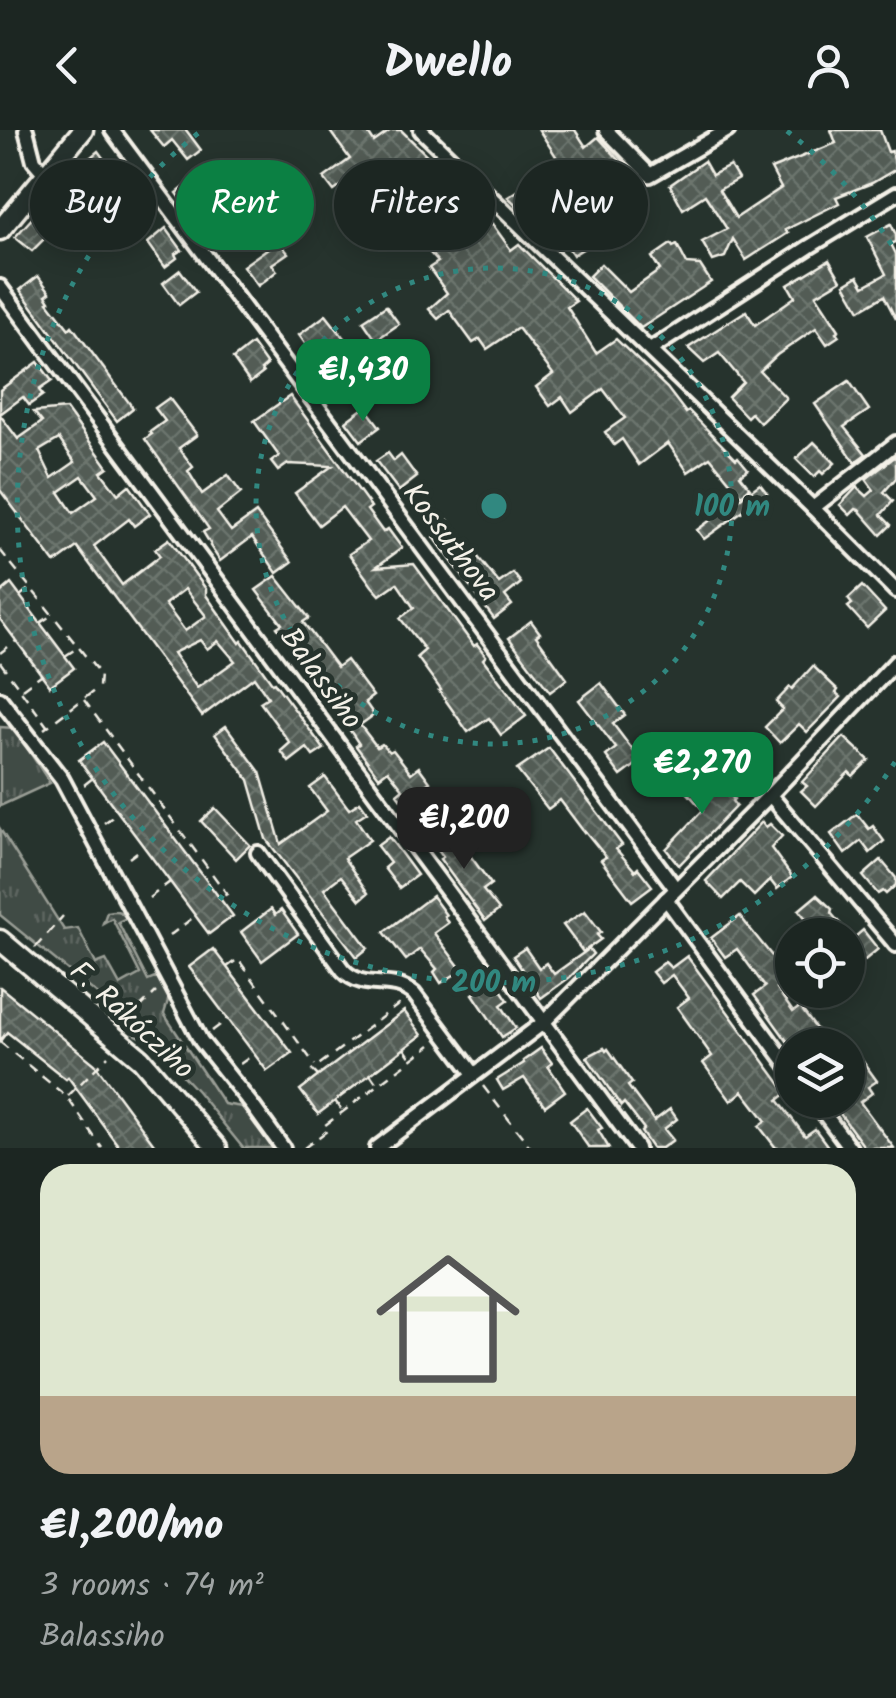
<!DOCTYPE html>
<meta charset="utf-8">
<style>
body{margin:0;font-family:Kalam,sans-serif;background:#29322f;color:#f1f3f6;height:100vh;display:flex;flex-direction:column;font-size:38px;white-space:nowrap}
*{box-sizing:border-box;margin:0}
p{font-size:32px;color:#a0a5a5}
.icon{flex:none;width:55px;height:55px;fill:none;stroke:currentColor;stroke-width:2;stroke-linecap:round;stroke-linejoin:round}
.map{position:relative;height:1018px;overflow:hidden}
.panel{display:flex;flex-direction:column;background:#1c2622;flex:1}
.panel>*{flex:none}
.hud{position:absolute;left:30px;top:30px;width:838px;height:90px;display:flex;gap:20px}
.tools{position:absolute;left:775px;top:788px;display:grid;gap:20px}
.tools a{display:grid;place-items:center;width:90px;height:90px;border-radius:50%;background:#1c2622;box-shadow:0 5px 25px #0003,0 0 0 2px #3a4340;font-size:50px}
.price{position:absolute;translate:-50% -85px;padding:0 22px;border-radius:20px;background:#0b8043;color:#fff;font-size:32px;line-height:65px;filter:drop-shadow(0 2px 5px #0008)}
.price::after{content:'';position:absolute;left:50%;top:60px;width:30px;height:22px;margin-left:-15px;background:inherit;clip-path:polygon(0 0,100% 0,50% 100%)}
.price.on{background:#222;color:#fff}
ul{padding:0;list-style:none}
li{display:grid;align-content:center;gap:20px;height:530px;padding:0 40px}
li span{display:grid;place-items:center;height:310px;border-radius:30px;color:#555}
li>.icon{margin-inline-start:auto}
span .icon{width:180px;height:180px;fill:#fffc;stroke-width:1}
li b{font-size:42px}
.pill{padding:0 35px;border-radius:45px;background:#1c2622;box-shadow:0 5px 25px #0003,0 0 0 2px #3a4340;font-size:35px;line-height:90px}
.pill.on{background:#0b8043;color:#fff}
header{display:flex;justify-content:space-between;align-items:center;height:130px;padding:0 40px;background:#1c2622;font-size:45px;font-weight:600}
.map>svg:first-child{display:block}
.grass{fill:url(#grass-tufts);stroke:#9a9e96;stroke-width:2.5}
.building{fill:url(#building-cross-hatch);stroke:#f4f1e8;stroke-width:2.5;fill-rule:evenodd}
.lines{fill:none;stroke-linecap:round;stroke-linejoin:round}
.street-casing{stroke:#f4f1e8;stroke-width:20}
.secondary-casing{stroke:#f4f1e8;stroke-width:25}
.path{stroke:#f4f1e8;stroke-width:2.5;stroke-dasharray:10 8;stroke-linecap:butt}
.street{stroke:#26332d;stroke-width:12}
.secondary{stroke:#26332d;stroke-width:18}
.ring{fill:none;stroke:#318880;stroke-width:5;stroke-dasharray:5 10}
.labels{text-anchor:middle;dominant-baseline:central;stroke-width:10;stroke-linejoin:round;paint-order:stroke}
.street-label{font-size:30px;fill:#f4f1e8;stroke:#26332d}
.centre{fill:#318880;stroke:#26332d;stroke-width:5}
.ring-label{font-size:30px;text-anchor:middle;font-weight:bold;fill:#318880;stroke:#26332d;stroke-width:10;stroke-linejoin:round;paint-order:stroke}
</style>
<header><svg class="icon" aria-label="back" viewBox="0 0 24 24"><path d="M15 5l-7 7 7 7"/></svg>Dwello<svg class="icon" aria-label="person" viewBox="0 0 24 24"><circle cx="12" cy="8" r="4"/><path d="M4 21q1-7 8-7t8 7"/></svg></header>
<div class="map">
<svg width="896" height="1018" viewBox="0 0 896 1018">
<defs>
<pattern id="grass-tufts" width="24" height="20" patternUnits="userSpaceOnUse" patternTransform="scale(2.5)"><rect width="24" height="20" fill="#414b45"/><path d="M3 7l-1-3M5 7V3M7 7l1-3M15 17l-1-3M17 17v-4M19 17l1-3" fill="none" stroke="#5d6560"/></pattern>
<pattern id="building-cross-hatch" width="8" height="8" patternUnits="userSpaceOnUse" patternTransform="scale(2.5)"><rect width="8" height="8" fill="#525c55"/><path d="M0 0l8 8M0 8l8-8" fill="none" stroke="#6c746d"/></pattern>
</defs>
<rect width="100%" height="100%" fill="#26332d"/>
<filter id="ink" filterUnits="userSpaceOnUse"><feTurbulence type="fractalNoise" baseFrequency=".01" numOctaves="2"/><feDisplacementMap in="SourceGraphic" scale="20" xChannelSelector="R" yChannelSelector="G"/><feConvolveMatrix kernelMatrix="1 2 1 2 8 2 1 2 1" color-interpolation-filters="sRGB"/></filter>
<g filter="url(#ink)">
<g class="grass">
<path d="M0,597L14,598L50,653L0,676Z"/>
<path d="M0,699L64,800L78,798L96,834L106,830L120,855L140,844L112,788L103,793L107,782C115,780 121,780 126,788L118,792L148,851L157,847L169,867L164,884L224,974L242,977L273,1018H243L197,961L150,911L136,905L118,887L112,876L0,785Z"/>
</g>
<g class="building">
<path d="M150,0H186L201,20L188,30L172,10L164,17Z"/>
<path d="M329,0H366L374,12L391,0H401L480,77L511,120L519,114L576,171L567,177L596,223L616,209L667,258L686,283L689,281L736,329L738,327L748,339L740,345L750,358L741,365L710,327L688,342L668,313L639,335L622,309L614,315L605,302L625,288L603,259L572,282L562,267L550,276L536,257L553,244L518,198L487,219L480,209L473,213L449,180L438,189L429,179L447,163L429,138L438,132L415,106L424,100L395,60L366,77L348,51L334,61L324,48L350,29Z"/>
<path d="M539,0H575L586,17L598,7L622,33L617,38L643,81L573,125L554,95L544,102L508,67L561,34Z"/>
<path d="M831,0H880L888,22L892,21L896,39L872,53L836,67L839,73L785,100L788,103L746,130L733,109L725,127L713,131L702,112L727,99L705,65L683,79L670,55L704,31L712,45L730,36L738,49L719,60L736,88L781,58L771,39L836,13Z"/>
<path d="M98,21L112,40L94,56L79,37Z"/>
<path d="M200,45L218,68L233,57L247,70L235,80L238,84L224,94L230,102L219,110L216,106L211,110L177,63Z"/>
<path d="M56,62L73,80L32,121L15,107Z"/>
<path d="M891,94L896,105V112L891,114L896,124V189L884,166L860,180L845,154L858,146L864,156L886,144L867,107Z"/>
<path d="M166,98L182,120L175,124L177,128L165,137L148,113Z"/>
<path d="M278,111L288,123L272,134L277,141L258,156L243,136Z"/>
<path d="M671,114L673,117L677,115L687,134L700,135L711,152L641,198L589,146L601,134L629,162L660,140L652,127Z"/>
<path d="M829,130L841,150L816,165L839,200L836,202L839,206L827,214L816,198L777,225L760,241L786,268L760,293L751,283L747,287L728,267L743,252L719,223L704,233L688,218L746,181L755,195L795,167L788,155Z"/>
<path d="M180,140L196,162L179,175L163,153Z"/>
<path d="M38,146L50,162L46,165L50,171L48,172L69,199L72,196L133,278L117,291L20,160Z"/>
<path d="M386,176L399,194L376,210L363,191Z"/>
<path d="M326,185L344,208L336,214L352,237L332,251L299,205Z"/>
<path d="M252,214L267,235L261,240L263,243L250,253L233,229Z"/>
<path d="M38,232L52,251L39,260L43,265L29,275L23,267L0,284V260Z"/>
<path d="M849,251L869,280L844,297L866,324L855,332L815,274Z"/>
<path d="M290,266L371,377L367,380L383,402L388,399L402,418L376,437L414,434L474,516L477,514L486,526L483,529L526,586L501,605L489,588L468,602L439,561L441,560L417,527L425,520L400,488L414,478L397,453L380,465L372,456L349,424L368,411L342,377L319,395L295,363L332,336L288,334L278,341L271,332L279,326L254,291Z"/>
<path d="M169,268L197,305L179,318L193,337L188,341L202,364L228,345L241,363L217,382L231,401L256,383L292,432L277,443L252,407L220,431L210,416L211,415L203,402L209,399L145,309L152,304L150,302L165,291L155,278Z"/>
<path d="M365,277L380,297L361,311L346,291Z"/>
<path d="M66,279L108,337L101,342L118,364L129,355L150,384L134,396L129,389L94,416L104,430L122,455L160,426L155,419L169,409L206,459V465L240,513L242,511L272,553L274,552L324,619L313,626L307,618L289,632L281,621L290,613L260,572L268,567L254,547L202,586L77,417L55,433L0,360V285L18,309L42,292L34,282ZM59,309L75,332L52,348L39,321ZM82,346L97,366L73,383L59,362ZM185,459L206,486L185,501L165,474ZM200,510L207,519L218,511L235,531L197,558L173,523Z"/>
<path d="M814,312L835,333L823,344L820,341L814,347L796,329Z"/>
<path d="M388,323L394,331L401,325L417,347L399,361L376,331Z"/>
<path d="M896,326V348L884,362L893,371L881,385L891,395L881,405L859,380L856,379L850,385L840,375L857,357L867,366L874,360L866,349Z"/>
<path d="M760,354L767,363L704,409L697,400Z"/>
<path d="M448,390L499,453L513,443L521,453L505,466L512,475L494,489L434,407L440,403L437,399Z"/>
<path d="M276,446L309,488L303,492L337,537L346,530L373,566L365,572L374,585L360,595L377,617L382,614L389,622L393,620L411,643L419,637L430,652L422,658L432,672L418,683L416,679L411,683L397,664L403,659L388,640L379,647L356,616L359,614L337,581L344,577L321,546L296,518L294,520L277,497L282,494L256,460Z"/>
<path d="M11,454L74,538L50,556L0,489V463Z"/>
<path d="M862,456L885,481L867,498L848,477L852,474L848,469Z"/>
<path d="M531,491L540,503L536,506L567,549L550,562L509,508Z"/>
<path d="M813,536L838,560L836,563L841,567L807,602L799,594L780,613L765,597L783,579L776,572L790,557L792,559Z"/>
<path d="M601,553L625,585L613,594L641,631L621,646L606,626L616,618L579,570Z"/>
<path d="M226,596L260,642L281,714L327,681L310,658L325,647L349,679L360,672L367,682L356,689L370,710L344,728L368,763L360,770L341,746L324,759L368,818L357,827L266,709L249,650L215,604Z"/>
<path d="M844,607L869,630L853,646L849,642L816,676L801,661L807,656L802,652Z"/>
<path d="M103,612L233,786L209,804L79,630Z"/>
<path d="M549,618L622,715L616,719L635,741L638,738L652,756L632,771L601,730L606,727L585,701L584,702L560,670L548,679L517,640Z"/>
<path d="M707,643L734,669L732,671L736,676L679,735L666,719L703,680L686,661Z"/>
<path d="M215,678L250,715L236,729L201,691Z"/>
<path d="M857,684L869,699L873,696L884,711L870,723L861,711L845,724L831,704Z"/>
<path d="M762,692L766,697L770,694L782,706L771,718L792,747L777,759L770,750L754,766L740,752L723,769L706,751Z"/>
<path d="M443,696L446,700H449L462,723L466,720L491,754L483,760L499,780L485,791L440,729L443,727L428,707Z"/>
<path d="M389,707L417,745L399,758L384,738L390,733L377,716Z"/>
<path d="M881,730L896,748V755L886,764L883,761L878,764L863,746Z"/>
<path d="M817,765L832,779L831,783L850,805H819L799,780Z"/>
<path d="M432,766L446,785L444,786L448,793L434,803L462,840L441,853L434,842L437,839L420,819L406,830L384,802Z"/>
<path d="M271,779L275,785L281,780L298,804L262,831L241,802Z"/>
<path d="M585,781L601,802L597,805L601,809L583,822L563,795Z"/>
<path d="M740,786L791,850L777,859L793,882L800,877L828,915H790L754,865L765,857L737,819L725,827L711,808Z"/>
<path d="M863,800L878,819L848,844V813Z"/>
<path d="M525,818L539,838L546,833L554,844L589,819L593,824L570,847L541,868L513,826Z"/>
<path d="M213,819L292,923L267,941L189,837Z"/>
<path d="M687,826L787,963L778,970L805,1006L815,999L829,1018H776L759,996L766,991L743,961L731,971L703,933L712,926L677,877L689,868L672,845L661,853L652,842L665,832L671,838Z"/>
<path d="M494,849L508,870L501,875L516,898L502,907L473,864Z"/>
<path d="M0,857L95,934L157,1018H120L68,947L66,949L7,902L0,911Z"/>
<path d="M404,881L422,905L318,984L300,960Z"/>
<path d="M541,918L552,933L548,936L565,961L545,976L524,948L503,960L497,950L524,933L523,931Z"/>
<path d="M604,918L606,921L608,919L632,953L628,956L654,991L670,979L677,989L664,999L673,1010L662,1018H652L641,1002L644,999L624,973L621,976L587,927Z"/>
<path d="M856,922L877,951L868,957L872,963L860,972L894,1018H865L830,970H848V929Z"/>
<path d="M587,978L602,998L598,1000L609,1018H589L570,991Z"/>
</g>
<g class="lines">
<defs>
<g id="street">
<path d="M26,0L34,31L46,45"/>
<path d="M112,0L676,759"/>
<path d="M421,0L813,378L896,461"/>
<path d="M606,0L650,45L728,0"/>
<path d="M0,157L637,1018"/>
<path d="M650,220L809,117L896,64"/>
<path d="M813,378L896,313"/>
<path d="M0,569L62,649L201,911L252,975L283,1018"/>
<path d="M770,665L896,815"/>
<path d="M258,723L343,840C365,863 390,844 414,864L474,944"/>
<path d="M666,769L792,941"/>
<path d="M814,970L850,1018"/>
<path d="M377,1018L543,893L770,665L896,532"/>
</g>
<g id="secondary">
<path d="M0,100L83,0"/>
<path d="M0,810L141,929L217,1018"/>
</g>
</defs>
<use href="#street" class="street-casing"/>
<use href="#secondary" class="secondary-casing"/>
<g class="path">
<path d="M0,420L100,544L99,557L44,599"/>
<path d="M20,466L30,458"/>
<path d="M40,493L52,485"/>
<path d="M0,523L16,511"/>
<path d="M65,526L77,518"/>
<path d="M0,532L47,596"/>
<path d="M22,559L41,545"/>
<path d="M84,570L227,764L220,768"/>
<path d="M84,655L93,648"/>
<path d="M104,693L118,683"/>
<path d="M129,728L144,717"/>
<path d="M149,768L170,752"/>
<path d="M169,806L195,786"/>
<path d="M35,818L63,786"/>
<path d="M227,837L238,829L315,935"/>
<path d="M126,891L156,862"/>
<path d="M212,901L228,889"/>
<path d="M0,912L67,967L102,1018"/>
<path d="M404,918L411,928"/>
<path d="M240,934L254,924"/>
<path d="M370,944L377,954"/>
<path d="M318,946L312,940L402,872"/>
<path d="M483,956L531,1018"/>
<path d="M68,966L108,926"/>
<path d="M335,971L342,980"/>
<path d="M304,1018L327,1001L324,996L431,915"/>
</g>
<use href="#street" class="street"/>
<use href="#secondary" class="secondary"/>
</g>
</g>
<g class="ring">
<circle cx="494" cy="376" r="238"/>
<path d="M895 632A476 476 0 1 1 201 1M787 1A476 476 0 0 1 895 120"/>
</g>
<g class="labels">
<g class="street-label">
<text transform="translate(450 413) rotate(53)">Kossuthova</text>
<text transform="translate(320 549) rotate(54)">Balassiho</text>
<text transform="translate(131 891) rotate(43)">F. Rákócziho</text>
</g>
</g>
<circle cx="494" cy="376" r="15" class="centre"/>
<g class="ring-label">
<text x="732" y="386">100 m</text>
<text x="494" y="862">200 m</text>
</g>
</svg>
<div class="tools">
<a><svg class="icon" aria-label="locate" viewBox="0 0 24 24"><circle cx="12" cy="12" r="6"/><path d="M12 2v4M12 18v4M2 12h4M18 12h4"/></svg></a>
<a><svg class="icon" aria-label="layers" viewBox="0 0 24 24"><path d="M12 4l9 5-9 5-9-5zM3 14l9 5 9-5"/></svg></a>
</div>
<b class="price" style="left:363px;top:294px">€1,430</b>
<b class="price" style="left:702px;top:687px">€2,270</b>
<b class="price on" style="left:464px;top:742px">€1,200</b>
<div class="hud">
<a class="pill">Buy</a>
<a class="pill on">Rent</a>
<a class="pill">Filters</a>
<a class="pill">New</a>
</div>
</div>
<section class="panel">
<ul>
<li><span style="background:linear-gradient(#dfe7d0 75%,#b9a48a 0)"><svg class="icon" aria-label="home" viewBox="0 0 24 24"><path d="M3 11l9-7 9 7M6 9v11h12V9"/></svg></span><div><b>€1,200/mo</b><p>3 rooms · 74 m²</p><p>Balassiho</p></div></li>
</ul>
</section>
